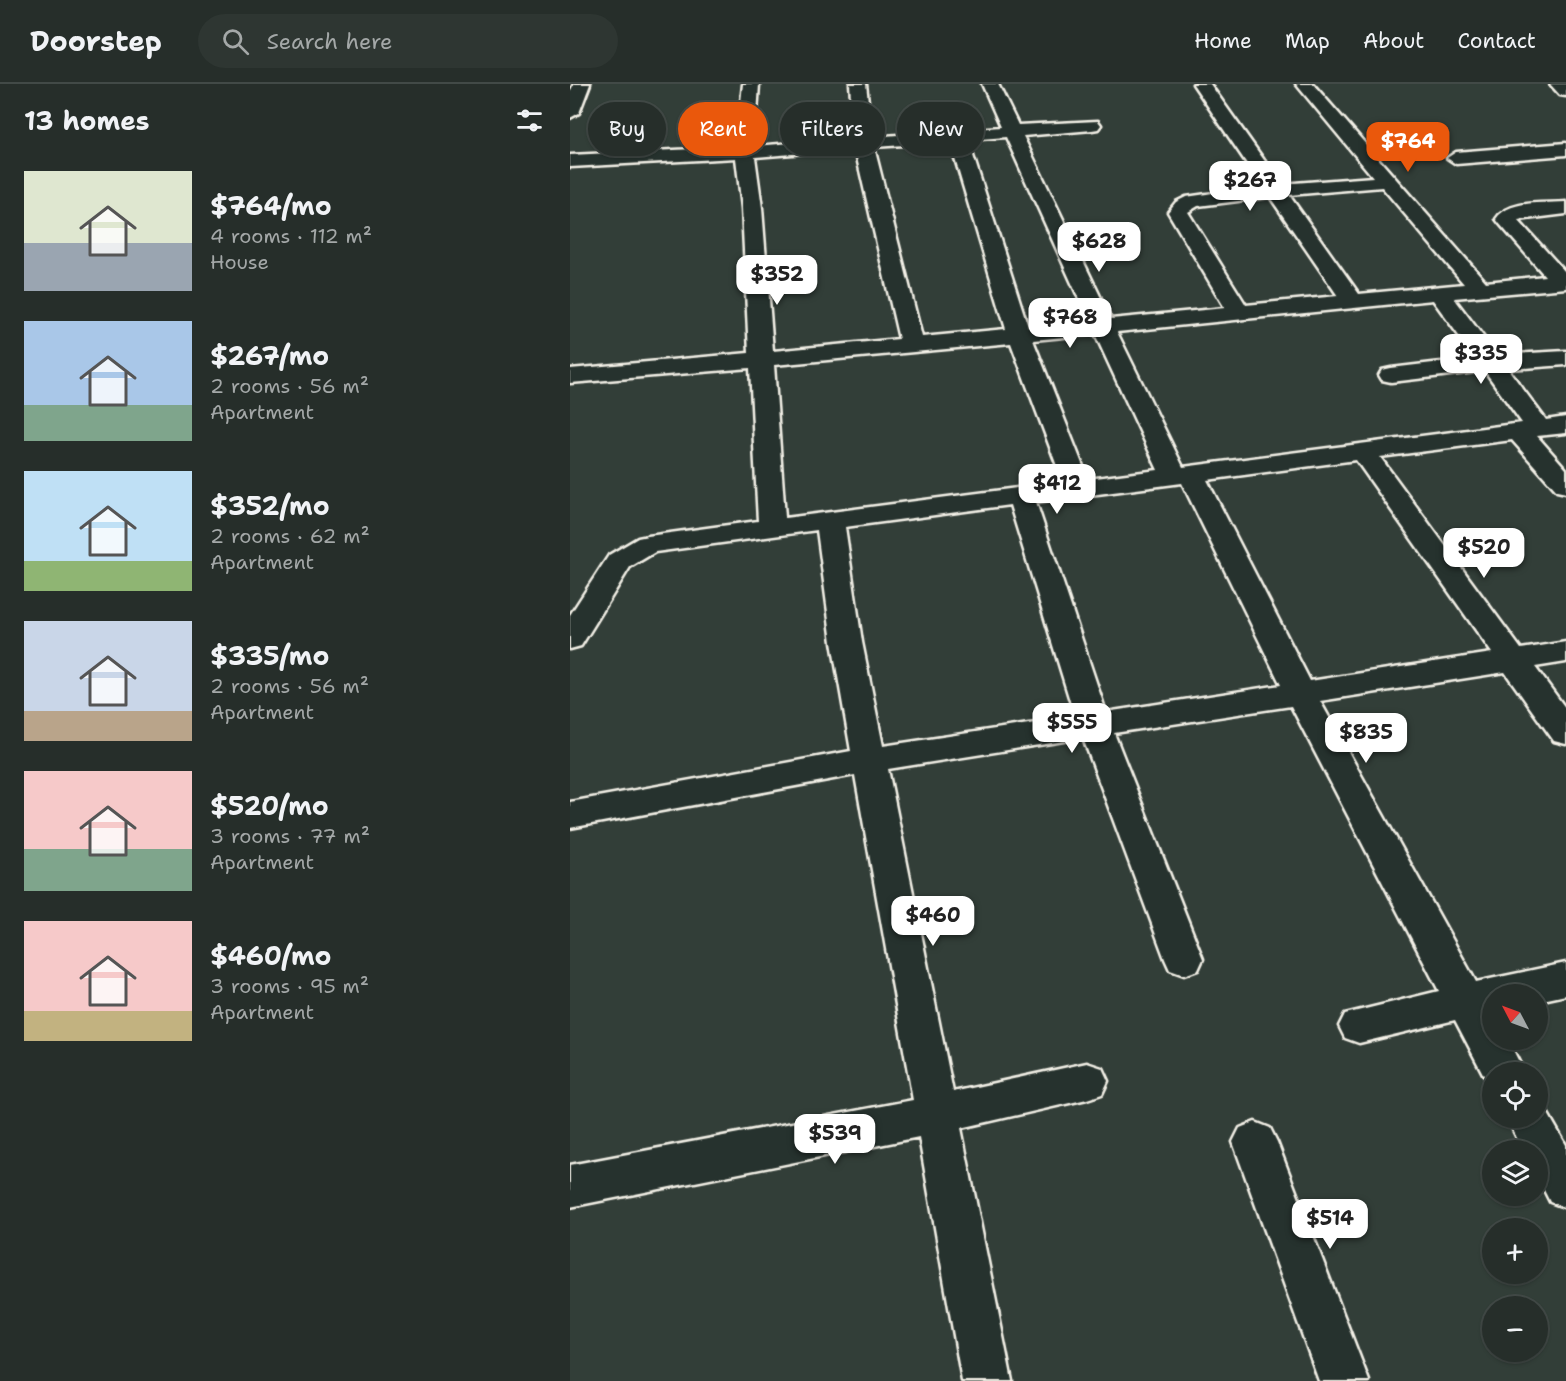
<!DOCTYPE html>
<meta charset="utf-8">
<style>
body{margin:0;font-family:"Shantell Sans",sans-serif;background:#2e3632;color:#f1f3f6;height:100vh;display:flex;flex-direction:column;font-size:22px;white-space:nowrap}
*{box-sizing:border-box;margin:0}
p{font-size:20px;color:#a4a8a8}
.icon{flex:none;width:33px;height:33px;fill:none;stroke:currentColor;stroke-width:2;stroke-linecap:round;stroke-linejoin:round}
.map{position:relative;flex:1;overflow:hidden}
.side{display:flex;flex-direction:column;background:#262e2a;width:570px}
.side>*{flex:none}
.banner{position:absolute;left:18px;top:18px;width:570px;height:54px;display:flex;gap:12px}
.needle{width:39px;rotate:311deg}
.controls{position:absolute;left:912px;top:900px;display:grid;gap:12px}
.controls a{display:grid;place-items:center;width:66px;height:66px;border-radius:50%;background:#262e2a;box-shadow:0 2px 4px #0004,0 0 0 2px #424a47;font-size:30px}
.price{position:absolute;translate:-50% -51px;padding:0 14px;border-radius:12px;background:#fff;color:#222;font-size:20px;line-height:39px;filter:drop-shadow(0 2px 3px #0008)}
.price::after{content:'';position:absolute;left:50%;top:36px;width:18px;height:14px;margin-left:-9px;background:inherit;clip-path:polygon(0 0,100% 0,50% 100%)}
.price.current{background:#ea580c;color:#fff}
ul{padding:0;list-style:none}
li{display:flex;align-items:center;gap:18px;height:150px;padding:0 24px}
li span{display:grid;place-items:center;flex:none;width:168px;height:120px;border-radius:0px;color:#555}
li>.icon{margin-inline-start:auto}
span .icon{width:72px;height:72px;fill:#fffc;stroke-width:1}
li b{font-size:26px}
h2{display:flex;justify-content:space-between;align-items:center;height:72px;padding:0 24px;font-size:26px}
.tag{padding:0 21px;border-radius:27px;background:#262e2a;box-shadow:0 2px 4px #0004,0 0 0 2px #424a47;font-size:21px;line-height:54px}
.tag.current{background:#ea580c;color:#fff}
header{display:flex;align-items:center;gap:36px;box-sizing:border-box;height:84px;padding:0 30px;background:#262e2a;border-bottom:2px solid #424a47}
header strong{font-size:28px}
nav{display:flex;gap:33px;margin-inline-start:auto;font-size:21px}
.search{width:420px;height:54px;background:#2e3632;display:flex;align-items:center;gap:15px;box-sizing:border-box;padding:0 21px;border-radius:33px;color:#a4a8a8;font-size:22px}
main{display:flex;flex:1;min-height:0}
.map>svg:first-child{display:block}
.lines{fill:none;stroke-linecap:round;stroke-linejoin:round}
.minor-casing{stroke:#f4f1e8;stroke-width:5}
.major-casing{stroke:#f4f1e8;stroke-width:5}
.minor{fill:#26332d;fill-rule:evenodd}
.major{fill:#26332d;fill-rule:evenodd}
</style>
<header>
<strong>Doorstep</strong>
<div class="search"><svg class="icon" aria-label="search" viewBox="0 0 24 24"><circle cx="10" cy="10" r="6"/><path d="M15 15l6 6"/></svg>Search here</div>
<nav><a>Home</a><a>Map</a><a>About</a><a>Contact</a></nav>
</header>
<main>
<section class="side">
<h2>13 homes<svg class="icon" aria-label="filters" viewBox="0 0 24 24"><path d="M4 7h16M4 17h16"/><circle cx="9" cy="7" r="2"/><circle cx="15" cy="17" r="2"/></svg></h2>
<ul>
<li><span style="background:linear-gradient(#dfe7d0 60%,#9aa5b1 0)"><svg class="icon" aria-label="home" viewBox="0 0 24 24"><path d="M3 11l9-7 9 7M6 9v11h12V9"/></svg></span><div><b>$764/mo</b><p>4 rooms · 112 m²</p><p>House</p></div></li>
<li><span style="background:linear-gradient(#a9c7e8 70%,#7fa58c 0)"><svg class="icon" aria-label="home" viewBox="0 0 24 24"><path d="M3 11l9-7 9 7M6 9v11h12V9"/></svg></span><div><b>$267/mo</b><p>2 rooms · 56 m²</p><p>Apartment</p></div></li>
<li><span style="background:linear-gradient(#bfe0f5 75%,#8fb573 0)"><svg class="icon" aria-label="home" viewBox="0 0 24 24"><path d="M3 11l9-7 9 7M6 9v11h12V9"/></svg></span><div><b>$352/mo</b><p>2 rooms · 62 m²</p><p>Apartment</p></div></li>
<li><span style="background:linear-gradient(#c9d6e8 75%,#b9a48a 0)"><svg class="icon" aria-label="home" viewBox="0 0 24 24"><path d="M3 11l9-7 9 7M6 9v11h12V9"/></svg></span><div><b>$335/mo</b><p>2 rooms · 56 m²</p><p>Apartment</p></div></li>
<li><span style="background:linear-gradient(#f6c9c9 65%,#7fa58c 0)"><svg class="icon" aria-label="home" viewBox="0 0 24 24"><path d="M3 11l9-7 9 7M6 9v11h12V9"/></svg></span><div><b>$520/mo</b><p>3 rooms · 77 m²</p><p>Apartment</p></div></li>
<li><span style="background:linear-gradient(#f6c9c9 75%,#c2b280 0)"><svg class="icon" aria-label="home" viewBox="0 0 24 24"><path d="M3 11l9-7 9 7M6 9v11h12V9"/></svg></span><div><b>$460/mo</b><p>3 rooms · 95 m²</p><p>Apartment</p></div></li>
</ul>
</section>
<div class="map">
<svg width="996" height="1297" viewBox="0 0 996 1297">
<rect width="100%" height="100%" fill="#323e38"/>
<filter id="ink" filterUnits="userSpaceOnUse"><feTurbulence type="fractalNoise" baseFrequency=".0167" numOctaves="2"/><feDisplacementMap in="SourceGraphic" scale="12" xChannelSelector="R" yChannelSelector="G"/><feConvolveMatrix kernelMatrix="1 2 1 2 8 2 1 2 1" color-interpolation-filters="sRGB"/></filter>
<g filter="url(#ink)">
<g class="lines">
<defs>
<g id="minor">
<path d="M173,0H189L185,62L284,54L280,0H296L302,53L431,43L412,0H428L448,41L528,37L531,41L528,45L522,46L453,52L541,235L655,224L598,128L606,118L616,113L692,102L623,0H640L711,100L803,93L726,0H743L916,198L975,192L929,139L926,135C939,115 975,120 996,118V130L948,136L996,189V204L884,214L927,271L996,267V281L938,285L976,336L996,333V349L967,352L996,385V409L987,407L942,356L810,373L951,565L996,558V578L965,583L996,625V660L984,657L935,588L750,617L906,898L996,879V911L968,917V910H922V956H938L954,988H922V1002L919,1001L885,936L789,959L775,954L769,942L775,930L869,907L721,622L544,649L633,875L628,886L614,891L600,886L595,875L513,654L318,685L383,1008L517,979L532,984L538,997L532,1010L517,1015L391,1044L442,1297H392L349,1053L0,1123V1081L343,1016L285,691L0,744V718L281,667L262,558L247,446L85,468L60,483L11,562L0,565V531L39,471L68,454L78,452L188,437L180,284L0,299V285L179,269L172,124L166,74L0,83V71L166,63ZM436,53L519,237L458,243L398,56ZM380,58L436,245L352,253L304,63ZM285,65L329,255L203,267L192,124L185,73ZM812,103L894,200L789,210L719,111ZM700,113L768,212L676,221L618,128L628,122ZM863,216L905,274L821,284L812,286L809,291L812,296L821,298L915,287L952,339L613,383L547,248ZM525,250L588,386L518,395L463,256ZM441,259L493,398L215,434L204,281ZM786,376L922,569L740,597L637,396ZM612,399L711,601L536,628L466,418ZM440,421L505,633L313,662L292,558L275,443Z"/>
<path d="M980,0H996V12L990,11Z"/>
<path d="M996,59V71L886,80L877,74L886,68Z"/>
<path d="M968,1018L973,1021L996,1061V1124L980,1118L968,1094V1066H953L937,1034H968Z"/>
<path d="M685,1038L700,1044L707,1058L799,1297H749L663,1058L670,1044Z"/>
</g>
<path id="major" d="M4,0H20L9,29L0,34V8Z"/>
</defs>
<use href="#minor" class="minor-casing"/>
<use href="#major" class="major-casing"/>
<use href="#minor" class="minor"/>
<use href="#major" class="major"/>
</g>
</g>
</svg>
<div class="controls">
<a><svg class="needle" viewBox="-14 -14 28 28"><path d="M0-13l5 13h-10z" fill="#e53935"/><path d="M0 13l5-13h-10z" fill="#a4a8a8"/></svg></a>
<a><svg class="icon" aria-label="locate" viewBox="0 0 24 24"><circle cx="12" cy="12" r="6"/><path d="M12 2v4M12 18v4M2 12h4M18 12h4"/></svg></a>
<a><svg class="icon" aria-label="layers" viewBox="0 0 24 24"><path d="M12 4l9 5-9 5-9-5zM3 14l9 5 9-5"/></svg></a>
<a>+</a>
<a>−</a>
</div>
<b class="price current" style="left:838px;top:89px">$764</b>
<b class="price" style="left:680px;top:128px">$267</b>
<b class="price" style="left:529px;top:189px">$628</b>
<b class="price" style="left:207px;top:222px">$352</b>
<b class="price" style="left:500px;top:265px">$768</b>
<b class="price" style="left:911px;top:301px">$335</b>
<b class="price" style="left:487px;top:431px">$412</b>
<b class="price" style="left:914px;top:495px">$520</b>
<b class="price" style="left:502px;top:670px">$555</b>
<b class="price" style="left:796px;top:680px">$835</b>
<b class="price" style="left:363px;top:863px">$460</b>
<b class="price" style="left:265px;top:1081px">$539</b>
<b class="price" style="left:760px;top:1166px">$514</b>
<div class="banner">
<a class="tag">Buy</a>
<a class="tag current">Rent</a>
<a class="tag">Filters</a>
<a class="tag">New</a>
</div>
</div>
</main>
